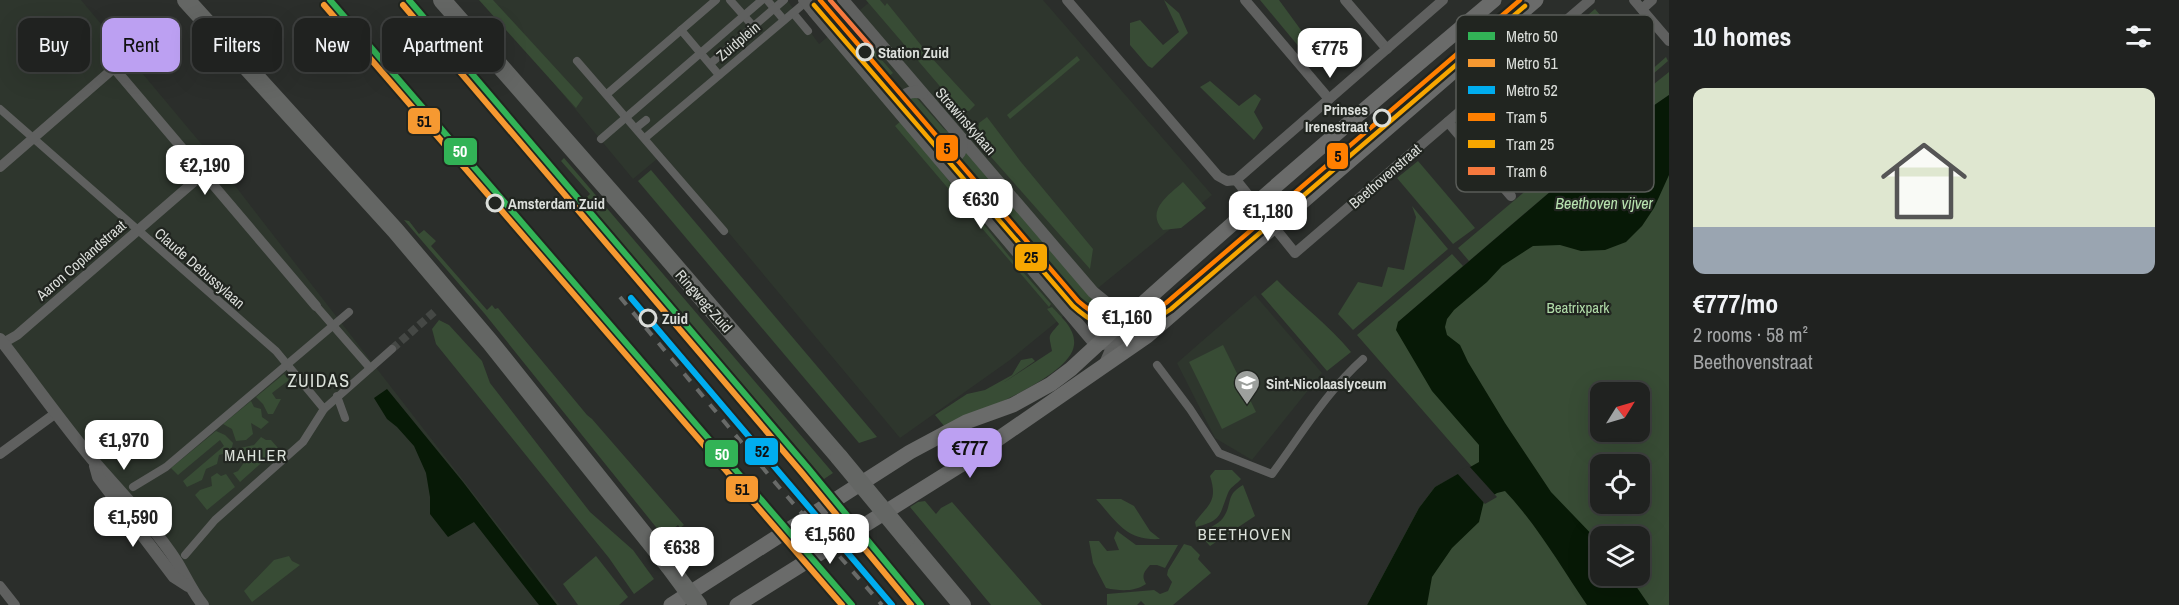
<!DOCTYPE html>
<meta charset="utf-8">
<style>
body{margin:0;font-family:"Archivo Narrow",sans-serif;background:#282a29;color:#f1f3f6;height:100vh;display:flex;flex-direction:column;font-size:22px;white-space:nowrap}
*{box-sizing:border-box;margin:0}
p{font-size:20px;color:#a2a4a5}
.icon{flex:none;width:33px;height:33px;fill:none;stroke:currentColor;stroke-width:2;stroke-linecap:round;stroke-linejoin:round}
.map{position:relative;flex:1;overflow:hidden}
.details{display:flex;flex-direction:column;background:#202220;width:510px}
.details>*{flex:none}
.top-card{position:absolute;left:18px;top:18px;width:570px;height:54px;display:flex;gap:12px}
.needle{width:39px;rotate:53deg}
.fabs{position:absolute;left:1590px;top:382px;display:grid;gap:12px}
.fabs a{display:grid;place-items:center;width:60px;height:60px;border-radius:12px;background:#202220;box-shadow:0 6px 24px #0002,0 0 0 2px #3d3f3e;font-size:30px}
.price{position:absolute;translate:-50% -51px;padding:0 14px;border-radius:12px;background:#fff;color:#222;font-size:20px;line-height:39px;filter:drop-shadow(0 2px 3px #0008)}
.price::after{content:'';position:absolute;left:50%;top:36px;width:18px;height:14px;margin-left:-9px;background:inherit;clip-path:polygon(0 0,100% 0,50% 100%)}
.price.active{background:#bca0f2;color:#111}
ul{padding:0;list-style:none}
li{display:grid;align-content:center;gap:12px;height:318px;padding:0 24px}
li+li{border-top:2px solid #3d3f3e}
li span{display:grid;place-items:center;height:186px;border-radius:12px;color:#555}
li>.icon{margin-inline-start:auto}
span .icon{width:108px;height:108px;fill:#fffc;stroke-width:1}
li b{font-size:26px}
h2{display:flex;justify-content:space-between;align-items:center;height:72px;padding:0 24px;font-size:26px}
.chip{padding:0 21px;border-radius:12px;background:#202220;box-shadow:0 6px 24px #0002,0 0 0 2px #3d3f3e;font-size:21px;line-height:54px}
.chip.active{background:#bca0f2;color:#111}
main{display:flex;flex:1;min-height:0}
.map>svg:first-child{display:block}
.built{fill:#2e362d}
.green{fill:#384c35;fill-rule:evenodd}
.water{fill:#071906}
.pier{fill:#2b2e2b}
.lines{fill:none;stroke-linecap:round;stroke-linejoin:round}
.pedestrian-tunnel{stroke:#454845;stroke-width:8;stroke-dasharray:8 4;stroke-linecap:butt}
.pedestrian{stroke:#5f605f;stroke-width:8}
.minor{stroke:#5f605f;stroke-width:10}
.tertiary{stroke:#5f605f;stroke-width:12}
.secondary{stroke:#6a6b6a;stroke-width:15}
.motorway{stroke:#646664;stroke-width:18}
.rail{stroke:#686a68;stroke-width:4;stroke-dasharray:10 10;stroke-linecap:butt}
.tertiary-bridge{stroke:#5f605f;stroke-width:12}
.motorway-bridge{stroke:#646664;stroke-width:18}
.tram-1-casing{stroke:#212520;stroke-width:9}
.tram-2-casing{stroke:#212520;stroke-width:9}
.tram-3-casing{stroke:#212520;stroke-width:9}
.tram-1{stroke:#ff7f00;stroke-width:4.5}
.tram-2{stroke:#f7a600;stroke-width:4.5}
.tram-3{stroke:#f6793e;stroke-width:4.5}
.metro-1-casing{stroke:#212520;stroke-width:10}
.metro-2-casing{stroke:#212520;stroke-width:10}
.metro-3-casing{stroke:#212520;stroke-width:10}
.metro-1{stroke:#32b356;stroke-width:6}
.metro-2{stroke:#f69931;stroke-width:6}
.metro-3{stroke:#00adef;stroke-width:6}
.stop-dot{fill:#212520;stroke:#dbdeda;stroke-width:3}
.labels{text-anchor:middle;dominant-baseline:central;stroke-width:4.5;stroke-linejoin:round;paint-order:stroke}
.street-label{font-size:15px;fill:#dbdeda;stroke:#212520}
.stop-label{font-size:15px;font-weight:bold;fill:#dbdeda;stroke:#212520;text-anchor:start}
.park-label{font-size:15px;fill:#b1dca9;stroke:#212520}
.poi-label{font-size:15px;font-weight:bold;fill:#dbdeda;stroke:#212520;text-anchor:start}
.water-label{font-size:16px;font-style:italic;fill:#b7e2af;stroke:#212520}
.neighbourhood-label{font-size:16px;letter-spacing:1.5px;fill:#dce2db;stroke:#212520}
.quarter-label{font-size:18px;letter-spacing:1.5px;fill:#dce2db;stroke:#212520}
.key{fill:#212520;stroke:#595c58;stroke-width:1.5}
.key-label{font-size:16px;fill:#dbdeda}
.line-badge{stroke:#212520;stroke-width:2}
.badge-label{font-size:16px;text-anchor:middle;font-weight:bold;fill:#fff}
.pale-badge-label{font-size:16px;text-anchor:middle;font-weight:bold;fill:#111}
</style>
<main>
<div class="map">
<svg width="1669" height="605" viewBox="0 0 1669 605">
<rect width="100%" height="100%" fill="#2b2e2b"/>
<g class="built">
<path d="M0,0H81L219,165L560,605H204L0,339Z"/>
<path d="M485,0H787L819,44L872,0H1043L1212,195L1010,360L900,438L663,154L633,179Z"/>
<path d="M1255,295L1322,373L1252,460L1215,438L1177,363Z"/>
</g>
<g class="green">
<path d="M479,0H493L583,98L576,108Z"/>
<path d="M830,0L893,73L884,80L823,7Z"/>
<path d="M866,0H880L885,6L887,3L929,55L975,105L969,111L952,110L956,105Z"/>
<path d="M1164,0L1179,13L1188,33L1152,68L1148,66L1130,45V23L1140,20L1163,45L1179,32Z"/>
<path d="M1260,0H1279L1317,52L1309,59Z"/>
<path d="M1595,9L1649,72L1666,57L1668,61L1632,92L1576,25Z"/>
<path d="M1077,56L1080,60L1010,119L1007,115Z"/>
<path d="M1669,72V95L1640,115L1469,261L1458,248L1615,115Z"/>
<path d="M1210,81L1239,106L1255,94L1261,99L1254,112L1263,128L1254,140L1200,87Z"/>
<path d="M914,95L944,129L956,137L1097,302L1100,309L1093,318L1087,317L1077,306L1065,299L904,112L902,101Z"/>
<path d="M1669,114V605H1367L1419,508L1435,487L1472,467L1357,335L1452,254L1463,266L1398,322L1407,332ZM1600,393H1640V432H1600ZM1600,465H1640V504H1600ZM1600,537H1640V576H1600Z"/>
<path d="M987,117L1021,162L1093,249L1090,269L977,141L979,123Z"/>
<path d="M901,121L1009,256L1051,304L1049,307L895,126Z"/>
<path d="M564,158L833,473L824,479L595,212L596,210L586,198L590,194L561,161Z"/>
<path d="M1418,161L1475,228L1453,244L1397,178Z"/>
<path d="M651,170L877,437L859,443L638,181Z"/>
<path d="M1183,182L1206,208L1181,228L1163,230C1145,210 1169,195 1183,182Z"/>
<path d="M1412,206L1448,249L1353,330L1338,314L1358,282L1382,287L1388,267L1404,270L1416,217Z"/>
<path d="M404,220L409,221L419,234L424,230L436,241L431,246L487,310L492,305L495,309L498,308L587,415L592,419L684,525L680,528L678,525L672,530L679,538L685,534L683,531L685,528L703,550L684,562L484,313Z"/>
<path d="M534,244L752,495L749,498L726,473L708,448L531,247L536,251L533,245Z"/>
<path d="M1277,280C1301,305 1329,325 1351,352L1327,371L1261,294Z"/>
<path d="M1052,307C1061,317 1076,329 1074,345C1071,377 973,414 945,427L935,415L967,394L985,390L1012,375L1021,360L1032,358L1035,361L1003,383L1052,351C1049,334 1047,338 1059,324L1047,309Z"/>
<path d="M439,320L449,325L482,361L490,383L590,512L633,550L654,579L634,594L609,558L436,344L432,329Z"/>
<path d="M1223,345L1256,412L1222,429L1189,362Z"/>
<path d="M284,374L289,380L272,393L276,399H281L273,414H268L263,404L256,397Z"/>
<path d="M251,401L254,407L261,409L262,417L269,422L261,429L251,423L253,434L246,440L236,441L232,429L223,424Z"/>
<path d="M216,431L225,435L233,443L231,452L219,455L217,464L206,469L202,480L187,487L183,481L224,446L220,440L178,475L171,468Z"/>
<path d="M261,437L266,440H271L278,448L240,482L233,473L238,471L245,461L239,456L240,448L254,445Z"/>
<path d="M1215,470H1232L1241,479C1237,484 1230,487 1228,493C1219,515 1223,520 1196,527L1195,522C1209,504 1218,501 1210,476Z"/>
<path d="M217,473L221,476L226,474L235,487L207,510L195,495L200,490L212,486L211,477Z"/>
<path d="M1243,485L1255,516L1210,546L1198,533C1206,529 1218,525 1223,518C1233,504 1225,495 1243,485Z"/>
<path d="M1096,499H1121L1134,506L1150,531L1160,539C1126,541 1117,522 1096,499Z"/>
<path d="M925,501L936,514L941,508L952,502L1042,605H991L910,507L918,502Z"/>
<path d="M1117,531L1136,545H1178L1165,568L1157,565H1150C1144,572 1141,575 1146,584C1134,592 1120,591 1106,588L1093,563L1089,541H1099L1107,551L1119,550L1114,538Z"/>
<path d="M1184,544L1191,546L1200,555L1198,559L1211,573L1173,605H1145L1141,601L1137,605H1107V594L1154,590L1160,594L1168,591L1172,582L1167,575L1168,570Z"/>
<path d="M289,556L292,561L300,565L252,602L244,591L274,560Z"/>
<path d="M596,556L628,597L619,605H578L563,584Z"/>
</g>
<g class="water">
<path d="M1669,95V175L1654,208L1642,226L1626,242L1605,250L1581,251L1560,245L1533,246L1502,266L1487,282L1454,310L1447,319L1445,327L1447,335L1460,345L1468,362L1505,423L1551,492L1600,543V576H1629L1649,605H1587C1561,567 1537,525 1505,491L1497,493L1484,501L1479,522L1452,548L1432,577L1427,605H1367L1419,508L1435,487L1479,462V445L1432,391L1396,330L1398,322L1640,115Z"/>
<path d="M387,389L463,482L557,605H539L474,522L448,537L430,514V497L426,473L414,446L397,427L387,419L374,398Z"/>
</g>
<path class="pier" d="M1469,466L1497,497L1485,504L1456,472Z"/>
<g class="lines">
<path class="pedestrian-tunnel" d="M392,349L434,312"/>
<g class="pedestrian">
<path d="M730,0L753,26"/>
<path d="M767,0L784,20"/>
<path d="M793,13L808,31"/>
<path d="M681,30L719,75"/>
<path d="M577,61L724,231"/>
<path d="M710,64L784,0"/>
<path d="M607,94L716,0"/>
<path d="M0,109L276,351L324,409L392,349"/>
<path d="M636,128L646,120"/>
<path d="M645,138L807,1"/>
<path d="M601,139L762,0"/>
<path d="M316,306L370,368"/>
<path d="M1157,365L1190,409L1219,453L1272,474C1301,435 1327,391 1363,359"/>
<path d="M337,396L345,418"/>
<path d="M133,487L166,467L349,312"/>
<path d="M185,555L215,520L303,442L324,409"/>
</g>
<g class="minor">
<path d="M1067,0L1218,176L1227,181L1236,180L1295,253L1590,0"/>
<path d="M1245,0L1329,99"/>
<path d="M1345,0L1387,49"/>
<path d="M1634,0L1669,41"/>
<path d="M1642,9L1652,0"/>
<path d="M1562,24L1626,97"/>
<path d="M1505,72L1568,146"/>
<path d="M1448,122L1511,196"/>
<path d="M0,167L114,68L316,306"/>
<path d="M1236,180L1443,0"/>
<path d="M3,343L17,335L204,173"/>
<path d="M0,454L56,413"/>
<path d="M0,586L15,605"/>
</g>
<g class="tertiary">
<path d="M843,0L1093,292L1125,318L1104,366"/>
<path d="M814,12L1096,345L1145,336"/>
<path d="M895,105C903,96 909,89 922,93"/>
<path d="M938,157L948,160C960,156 963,151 961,138"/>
<path d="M0,339C31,379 60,420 92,459C121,493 153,525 177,562C186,577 192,591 203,605"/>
<path d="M95,466L98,477L174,577L188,586"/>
</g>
<g class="secondary">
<path d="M671,605L910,452L966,422L1013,405L1051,384L1071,369C1208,242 1351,120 1494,0"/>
<path d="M737,605L959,466L1147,336L1536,0"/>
</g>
<g class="motorway">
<path d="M186,0L395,230L490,342L669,566"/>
<path d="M442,0L636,221L839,457"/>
<path d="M906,538L962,605"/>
</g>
<path class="rail" d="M620,297L778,486L882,605"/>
<path class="tertiary-bridge" d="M804,0L814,12"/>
<g class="motorway-bridge">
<path d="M839,457L906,538"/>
<path d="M669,566L698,605"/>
</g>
<defs>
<path id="tram-1" d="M820,0L1078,301C1110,329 1132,326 1166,303L1520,0"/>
<path id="tram-2" d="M814,5L1073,306C1107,337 1134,335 1171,309L1525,6"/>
<path id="tram-3" d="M830,0L871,47"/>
</defs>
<use href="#tram-1" class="tram-1-casing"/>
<use href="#tram-2" class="tram-2-casing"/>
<use href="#tram-3" class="tram-3-casing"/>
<use href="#tram-1" class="tram-1"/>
<use href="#tram-2" class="tram-2"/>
<use href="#tram-3" class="tram-3"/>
<defs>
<g id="metro-1">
<path d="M330,0L852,605"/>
<path d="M409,0L808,468L921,605"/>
</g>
<g id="metro-2">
<path d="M324,5L842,605"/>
<path d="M403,5L802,473L911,605"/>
</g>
<path id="metro-3" d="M631,298L892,605"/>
</defs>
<use href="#metro-1" class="metro-1-casing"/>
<use href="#metro-2" class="metro-2-casing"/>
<use href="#metro-3" class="metro-3-casing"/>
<use href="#metro-1" class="metro-1"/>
<use href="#metro-2" class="metro-2"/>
<use href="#metro-3" class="metro-3"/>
</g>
<defs>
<symbol id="school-pin" viewBox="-11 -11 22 30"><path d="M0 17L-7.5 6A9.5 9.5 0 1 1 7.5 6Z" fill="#9da09d" stroke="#212520"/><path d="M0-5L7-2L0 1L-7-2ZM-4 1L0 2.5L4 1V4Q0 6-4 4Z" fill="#fff"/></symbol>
</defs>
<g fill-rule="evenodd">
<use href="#school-pin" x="1232" y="368" width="30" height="40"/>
</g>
<g class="stop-dot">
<circle cx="865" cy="52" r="8"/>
<circle cx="1382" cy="118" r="8"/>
<circle cx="495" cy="203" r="8"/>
<circle cx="648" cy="318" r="8"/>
</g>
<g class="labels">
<g class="street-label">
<text transform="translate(738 41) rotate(-40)">Zuidplein</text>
<text transform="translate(966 121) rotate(49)">Strawinskylaan</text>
<text transform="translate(1385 176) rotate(-41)">Beethovenstraat</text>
<text transform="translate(81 260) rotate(-41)">Aaron Coplandstraat</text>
<text transform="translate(200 268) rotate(41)">Claude Debussylaan</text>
<text transform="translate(704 301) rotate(49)">Ringweg-Zuid</text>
</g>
<g class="stop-label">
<text x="878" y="52">Station Zuid</text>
<text x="1368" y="109" text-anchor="end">Prinses<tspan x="1368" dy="17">Irenestraat</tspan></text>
<text x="508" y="203">Amsterdam Zuid</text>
<text x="662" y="318">Zuid</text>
</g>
<g class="park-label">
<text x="1578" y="307">Beatrixpark</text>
</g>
<g class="poi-label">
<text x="1266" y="383">Sint-Nicolaaslyceum</text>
</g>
<g class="water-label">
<text x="1604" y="203">Beethoven vijver</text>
</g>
<g class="neighbourhood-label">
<text x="256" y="455">MAHLER</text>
<text x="1245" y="534">BEETHOVEN</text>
</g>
<g class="quarter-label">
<text x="319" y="380">ZUIDAS</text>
</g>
</g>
<rect x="1456" y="15" width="198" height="177" rx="9" class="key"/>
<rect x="1468" y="32" width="27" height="8" fill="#32b356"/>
<rect x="1468" y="59" width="27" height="8" fill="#f69931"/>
<rect x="1468" y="86" width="27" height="8" fill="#00adef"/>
<rect x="1468" y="113" width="27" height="8" fill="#ff7f00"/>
<rect x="1468" y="140" width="27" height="8" fill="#f7a600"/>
<rect x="1468" y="167" width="27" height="8" fill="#f6793e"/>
<g class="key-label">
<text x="1506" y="42">Metro 50</text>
<text x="1506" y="69">Metro 51</text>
<text x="1506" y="96">Metro 52</text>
<text x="1506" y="123">Tram 5</text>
<text x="1506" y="150">Tram 25</text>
<text x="1506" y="177">Tram 6</text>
</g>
<g class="line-badge">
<rect x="407" y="107" width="34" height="28" rx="6" fill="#f69931"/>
<rect x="935" y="134" width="24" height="28" rx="6" fill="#ff7f00"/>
<rect x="443" y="137" width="35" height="29" rx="6" fill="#32b356"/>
<rect x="1326" y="142" width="23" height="28" rx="6" fill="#ff7f00"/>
<rect x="1014" y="243" width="34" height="29" rx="6" fill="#f7a600"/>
<rect x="744" y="437" width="35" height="29" rx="6" fill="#00adef"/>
<rect x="704" y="439" width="35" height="29" rx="6" fill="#32b356"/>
<rect x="725" y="475" width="34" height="28" rx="6" fill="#f69931"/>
</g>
<g class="badge-label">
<text x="460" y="157">50</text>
<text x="722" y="460">50</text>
</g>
<g class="pale-badge-label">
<text x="424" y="127">51</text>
<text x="947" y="154">5</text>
<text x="1338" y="162">5</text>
<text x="1031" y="263">25</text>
<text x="762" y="457">52</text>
<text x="742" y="495">51</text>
</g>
</svg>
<div class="fabs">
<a><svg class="needle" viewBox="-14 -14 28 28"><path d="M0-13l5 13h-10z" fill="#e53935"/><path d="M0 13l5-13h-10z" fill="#a2a4a5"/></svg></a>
<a><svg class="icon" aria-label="locate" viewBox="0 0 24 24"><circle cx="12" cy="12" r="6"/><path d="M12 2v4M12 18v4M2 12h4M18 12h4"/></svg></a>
<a><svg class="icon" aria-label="layers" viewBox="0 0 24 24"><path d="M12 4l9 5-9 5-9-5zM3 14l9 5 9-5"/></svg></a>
</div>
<b class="price" style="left:1330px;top:79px">€775</b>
<b class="price" style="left:205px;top:196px">€2,190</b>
<b class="price" style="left:981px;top:230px">€630</b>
<b class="price" style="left:1268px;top:242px">€1,180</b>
<b class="price" style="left:1127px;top:348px">€1,160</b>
<b class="price" style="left:124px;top:471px">€1,970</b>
<b class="price active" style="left:970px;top:479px">€777</b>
<b class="price" style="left:133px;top:548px">€1,590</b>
<b class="price" style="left:830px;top:565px">€1,560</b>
<b class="price" style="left:682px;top:578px">€638</b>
<div class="top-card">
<a class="chip">Buy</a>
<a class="chip active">Rent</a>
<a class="chip">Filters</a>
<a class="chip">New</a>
<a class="chip">Apartment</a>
</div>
</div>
<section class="details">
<h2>10 homes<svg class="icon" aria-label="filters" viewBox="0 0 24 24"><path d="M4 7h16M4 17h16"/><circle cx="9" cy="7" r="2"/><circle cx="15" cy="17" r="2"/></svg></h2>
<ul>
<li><span style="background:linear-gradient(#dfe7d0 75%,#9aa5b1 0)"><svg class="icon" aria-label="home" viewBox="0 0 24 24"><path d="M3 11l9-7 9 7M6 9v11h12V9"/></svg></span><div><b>€777/mo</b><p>2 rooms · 58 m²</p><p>Beethovenstraat</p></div></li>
</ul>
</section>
</main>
